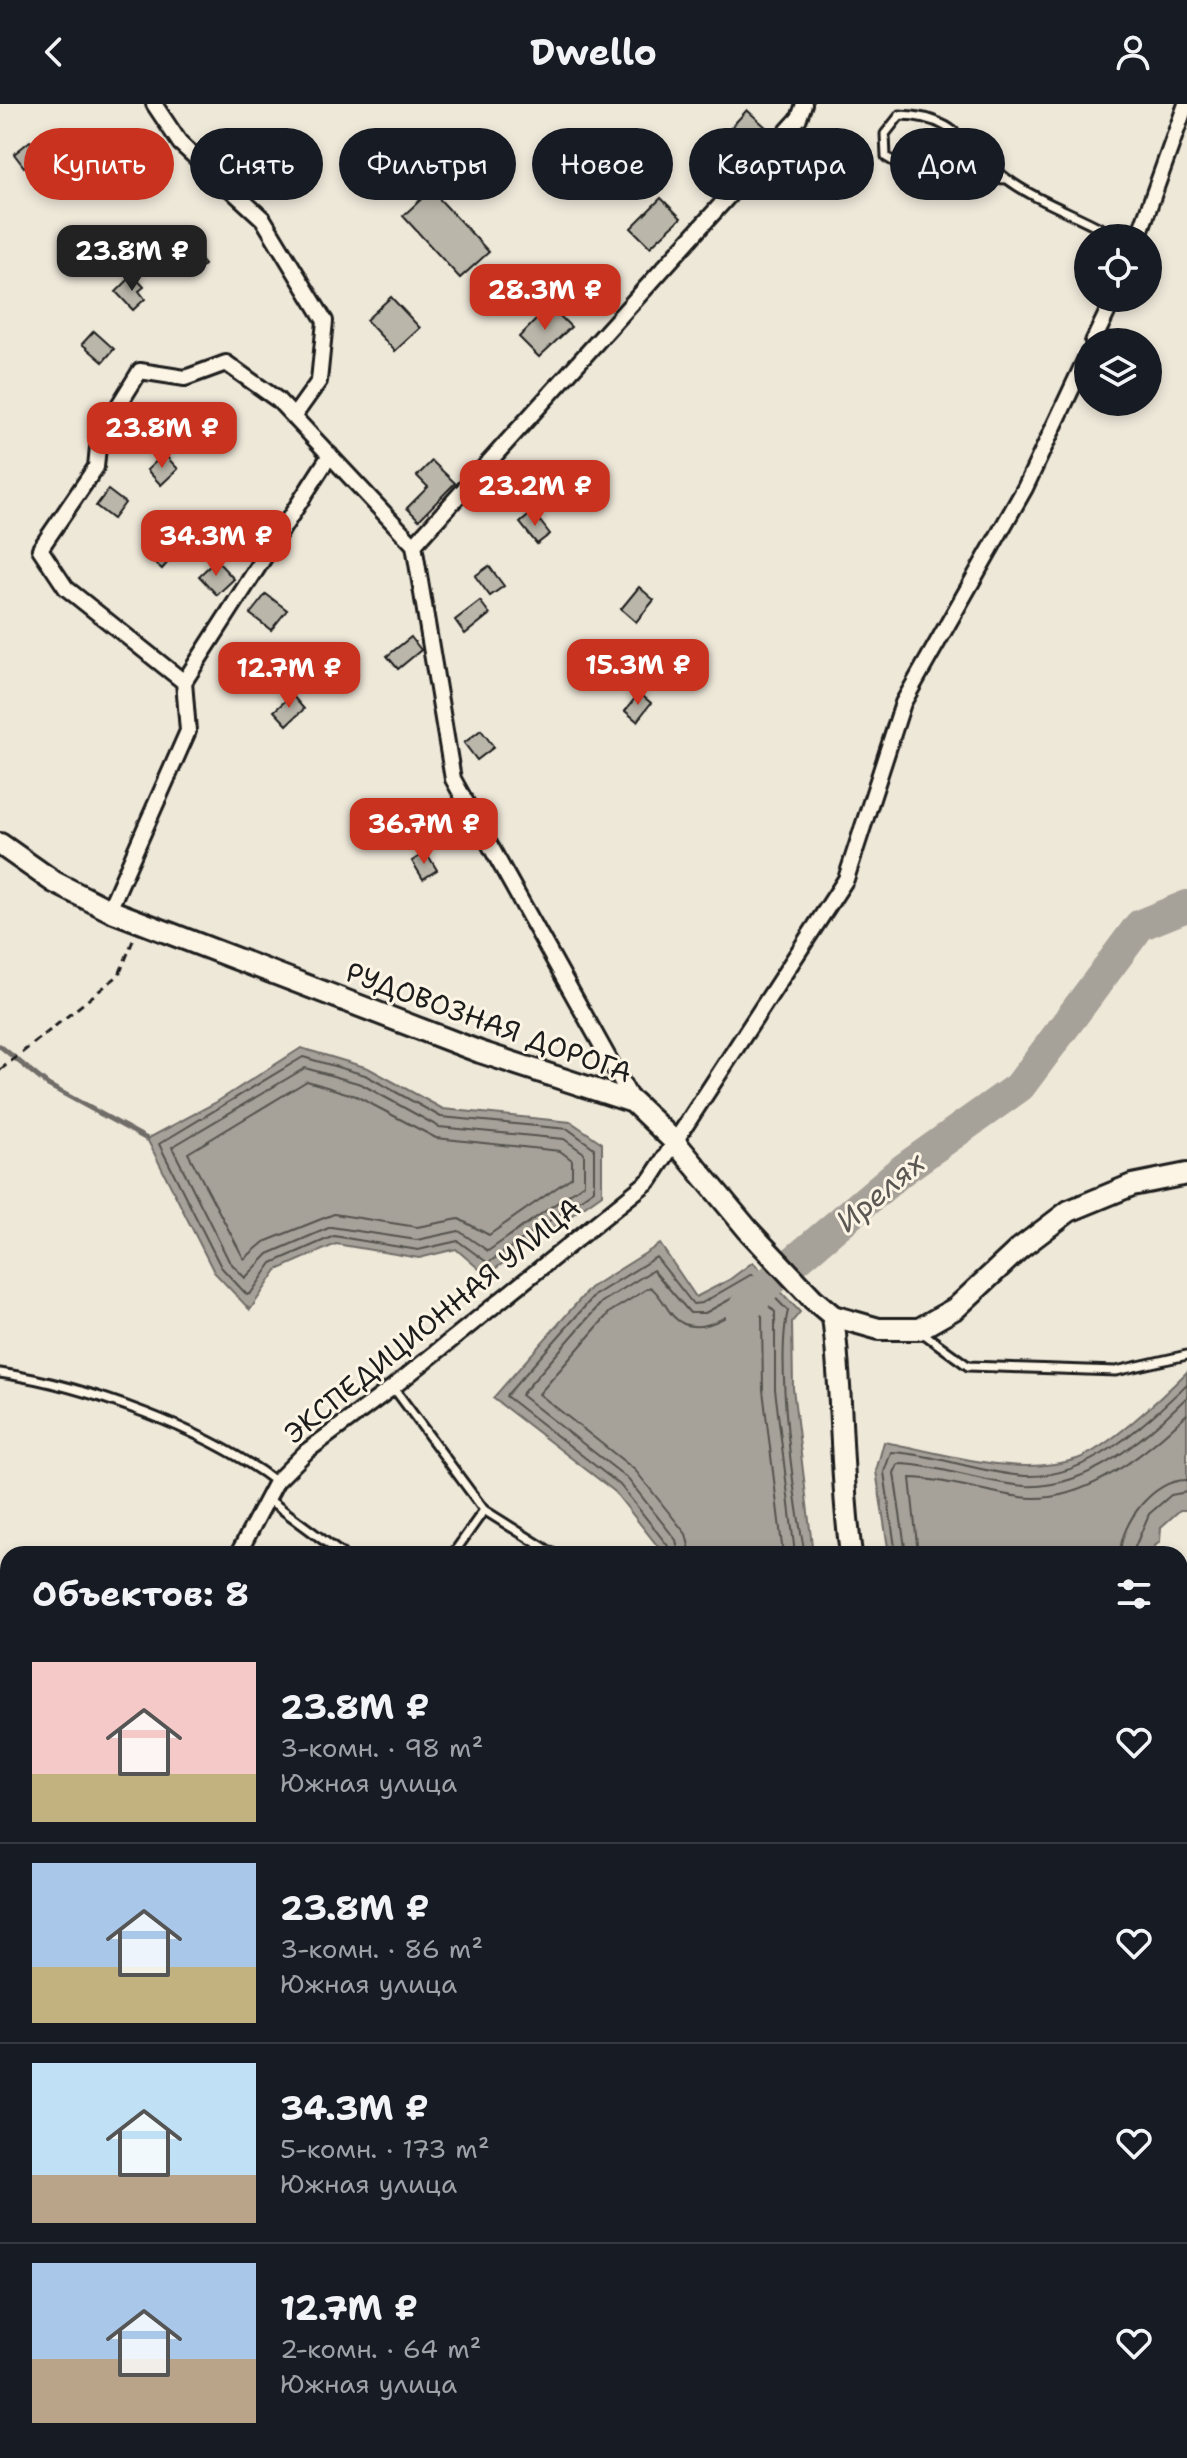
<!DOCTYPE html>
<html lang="ru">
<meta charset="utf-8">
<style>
body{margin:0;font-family:"Shantell Sans",sans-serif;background:#20242c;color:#f1f3f6;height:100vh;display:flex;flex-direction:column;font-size:30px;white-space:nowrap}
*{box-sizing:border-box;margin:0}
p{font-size:26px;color:#9ea1a6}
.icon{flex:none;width:44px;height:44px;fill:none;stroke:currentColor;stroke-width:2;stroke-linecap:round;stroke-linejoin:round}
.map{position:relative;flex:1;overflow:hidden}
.details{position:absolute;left:0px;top:1442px;width:1188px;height:912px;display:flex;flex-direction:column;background:#171b24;border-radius:24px 24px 0 0;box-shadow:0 4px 12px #0003}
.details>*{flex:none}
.hud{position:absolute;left:24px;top:24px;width:1140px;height:72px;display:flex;gap:16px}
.buttons{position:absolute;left:1074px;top:120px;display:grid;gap:16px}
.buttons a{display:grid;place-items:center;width:88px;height:88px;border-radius:50%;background:#171b24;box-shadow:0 4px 12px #0003;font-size:40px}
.price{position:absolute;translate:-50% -68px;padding:0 18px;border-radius:16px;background:#c8321e;color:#fff;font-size:26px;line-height:52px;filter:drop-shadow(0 2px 4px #0008)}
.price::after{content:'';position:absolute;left:50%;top:48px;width:24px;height:18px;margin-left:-12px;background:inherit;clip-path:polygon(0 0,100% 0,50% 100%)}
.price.current{background:#222;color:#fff}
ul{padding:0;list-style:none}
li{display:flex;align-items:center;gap:24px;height:200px;padding:0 32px}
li+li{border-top:2px solid #363941}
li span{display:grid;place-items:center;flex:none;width:224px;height:160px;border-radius:0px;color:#555}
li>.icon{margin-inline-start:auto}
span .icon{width:96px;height:96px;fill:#fffc;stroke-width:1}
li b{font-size:34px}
h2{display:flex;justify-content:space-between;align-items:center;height:96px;padding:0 32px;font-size:34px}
.chip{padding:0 28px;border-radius:36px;background:#171b24;box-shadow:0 4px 12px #0003;font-size:28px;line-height:72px}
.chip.current{background:#c8321e;color:#fff}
header{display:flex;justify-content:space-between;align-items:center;height:104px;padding:0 32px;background:#171b24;font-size:36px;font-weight:700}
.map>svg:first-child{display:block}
.built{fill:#ded9cb}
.green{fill:#cfcabd;stroke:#76736c;stroke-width:2}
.water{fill:#a7a299;stroke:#6f6c67;stroke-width:2}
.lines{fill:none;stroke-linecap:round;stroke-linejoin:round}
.shore{stroke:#54524e;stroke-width:2}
.stream{stroke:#6f6c67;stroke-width:5}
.river{stroke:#a7a299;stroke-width:32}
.building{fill:#bab6aa;stroke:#1c1c1c;stroke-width:2}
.lane-casing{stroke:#1c1c1c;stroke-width:13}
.street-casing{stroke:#1c1c1c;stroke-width:20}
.secondary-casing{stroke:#1c1c1c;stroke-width:26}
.primary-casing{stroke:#1c1c1c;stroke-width:28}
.path{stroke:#1c1c1c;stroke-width:3;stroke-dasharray:8 6;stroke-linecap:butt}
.lane{stroke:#fcf5e5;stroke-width:7}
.street{stroke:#fcf5e5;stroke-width:14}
.secondary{stroke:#fcf5e5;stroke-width:20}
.primary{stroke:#fcf5e5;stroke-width:22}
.labels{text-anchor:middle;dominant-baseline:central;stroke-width:6;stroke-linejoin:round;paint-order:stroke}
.street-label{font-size:28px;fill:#1c1c1c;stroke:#fcf5e5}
.water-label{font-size:30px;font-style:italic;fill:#5b5854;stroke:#fcf5e5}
</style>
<header><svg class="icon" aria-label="back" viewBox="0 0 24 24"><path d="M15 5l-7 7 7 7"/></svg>Dwello<svg class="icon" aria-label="person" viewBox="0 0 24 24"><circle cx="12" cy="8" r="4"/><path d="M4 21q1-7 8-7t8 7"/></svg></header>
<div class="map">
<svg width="1187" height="2354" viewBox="0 0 1187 2354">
<rect width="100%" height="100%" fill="#eee8d9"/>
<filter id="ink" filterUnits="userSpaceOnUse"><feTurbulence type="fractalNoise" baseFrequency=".0125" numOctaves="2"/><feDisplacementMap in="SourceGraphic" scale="16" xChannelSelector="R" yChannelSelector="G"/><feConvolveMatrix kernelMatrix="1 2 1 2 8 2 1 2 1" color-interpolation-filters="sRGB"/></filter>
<g filter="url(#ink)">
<path class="built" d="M0,1613L8,1622V1725L0,1730Z"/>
<path class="green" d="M398,2346H589V2354H392Z"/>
<g class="water">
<path d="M301,944L368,964L443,1005L571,1018L602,1039V1090L486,1171L456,1145L419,1154L336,1140L277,1166L250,1206L214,1168L147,1035L215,999Z"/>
<path d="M660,1140L696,1193L729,1176L753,1158L800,1208L792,1218L793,1284L813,1450H664L614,1387L493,1294L590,1184Z"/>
<path d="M1187,1268V1406H1180L1161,1423L1160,1437L1147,1450H889L876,1367L884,1338C945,1349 1016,1374 1077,1355C1107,1345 1163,1292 1187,1268Z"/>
<path d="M8,2305V2346H145L155,2354H0V2311Z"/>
</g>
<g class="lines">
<g class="shore">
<path d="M303,953L365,971L441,1013L568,1025L594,1044V1086L488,1159L458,1137L418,1146L334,1132L272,1159L251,1189L247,1191L221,1163L159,1040Z"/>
<path d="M305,964L361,980L439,1023L564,1035L584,1049V1080L488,1147L459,1127L417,1136L331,1123L268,1150L245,1174L229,1157L172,1043Z"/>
<path d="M307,977L356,992L436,1034L560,1047L572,1056V1073L489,1131L459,1115L417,1123L334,1110L264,1138L244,1155L188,1049Z"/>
<path d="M669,1450L668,1442L620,1381L506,1292L595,1191L656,1153L693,1200L702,1199L752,1170L788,1207C775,1256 794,1396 805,1450"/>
<path d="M679,1450L676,1436L627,1374L521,1291L602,1198L653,1166L690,1209H705L751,1184L775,1208V1285L795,1450"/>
<path d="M691,1450L686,1430L635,1366L539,1290L610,1208L650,1183C660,1189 665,1203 673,1212C695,1236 727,1212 749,1200L762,1212L763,1286L783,1450"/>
<path d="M896,1450L884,1368L891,1348C935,1350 980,1369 1025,1372C1089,1375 1144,1321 1187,1280"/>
<path d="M906,1450L894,1369L898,1360C940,1361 982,1379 1025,1382C1089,1385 1144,1335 1187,1293"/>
<path d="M918,1450L910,1374C946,1375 983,1388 1020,1393C1081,1402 1146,1350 1187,1310"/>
<path d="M1120,1450C1121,1419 1153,1375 1187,1376"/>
<path d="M1132,1450L1149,1410L1171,1391L1187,1388"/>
</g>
<path class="stream" d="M0,942L48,981L147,1035"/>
<path class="river" d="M741,1208L771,1177L901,1067L1020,982L1140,821L1187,802"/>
</g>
<g class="building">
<path d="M747,6L768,25L736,59L716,40Z"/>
<path d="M30,37L41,49L24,63L14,50Z"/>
<path d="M364,37L385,57L373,69L352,48Z"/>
<path d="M123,42L146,66L118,94L95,70Z"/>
<path d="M431,86L489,148L460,174L403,112Z"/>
<path d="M661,94L681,114L650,143L631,124Z"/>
<path d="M184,136L204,161L188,175L167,150Z"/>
<path d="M133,171L144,183L139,187L145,195L133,206L116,188Z"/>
<path d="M391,193L420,224L395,247L366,216Z"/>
<path d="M550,202L571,223L539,253L519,233Z"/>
<path d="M94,227L114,245L103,258L82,240Z"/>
<path d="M164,350L178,365L161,381L147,366Z"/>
<path d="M432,357L455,379L419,416L407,404L428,383L417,372Z"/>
<path d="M108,386L125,399L113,415L96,402Z"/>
<path d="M533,408L550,430L537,440L520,419Z"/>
<path d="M157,433L176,449L162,465L144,449Z"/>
<path d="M216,456L234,475L217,491L199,472Z"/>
<path d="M489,462L504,482L490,492L475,472Z"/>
<path d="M639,483L654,496L636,518L621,505Z"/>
<path d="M266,490L287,506L271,526L250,510Z"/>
<path d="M480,497L490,510L465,530L455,516Z"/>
<path d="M411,533L421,546L398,565L387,552Z"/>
<path d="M639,589L651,599L637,617L625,607Z"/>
<path d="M292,591L304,605L287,621L274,607Z"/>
<path d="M481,626L494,643L477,656L464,639Z"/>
<path d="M426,748L437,766L423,775L412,757Z"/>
</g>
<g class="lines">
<defs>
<g id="lane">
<path d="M1007,75L916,71L886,53L885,30L900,11C958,12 966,45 1007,75C1034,95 1070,108 1100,124L1108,134"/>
<path d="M920,1227L968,1262L1116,1267L1187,1251"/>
<path d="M0,1269C87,1282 206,1325 276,1378"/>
<path d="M393,1283L484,1406L453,1450"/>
<path d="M268,1395L342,1450"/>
<path d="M484,1406L554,1450"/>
<path d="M0,1634L8,1646"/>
<path d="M0,1936L8,1930"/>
<path d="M0,2285L8,2275"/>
</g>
<g id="street">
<path d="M154,0L180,39L263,115L325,217L319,277L294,312"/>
<path d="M1138,134L1186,0"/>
<path d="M1093,238L1114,194"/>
<path d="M414,441L799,14L804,0"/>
<path d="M184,578L330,351"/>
<path d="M109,806L188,627L184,578L66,484L40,445L96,363L99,333L140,267L185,274L226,259L278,296L414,441L453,675L633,998"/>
<path d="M238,1450L276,1378L307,1347L393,1283L650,1076L846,775L903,599L1025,384L1088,250"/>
<path d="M1180,1598L1187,1595"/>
<path d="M1180,1734L1187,1726"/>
<path d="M0,1752L8,1746"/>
<path d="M1180,1904L1187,1903"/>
<path d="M1180,2228L1187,2239"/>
<path d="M879,2346L884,2354"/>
<path d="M1128,2346L1133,2354"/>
<path d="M733,2354L738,2346"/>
</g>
<g id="secondary">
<path d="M0,740L54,778L109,806L480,948L633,998L675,1038L749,1127L813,1195L833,1212L879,1225H919L956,1204L1019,1145L1069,1107L1132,1081L1187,1070"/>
<path d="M833,1212C843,1291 840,1371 851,1450"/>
<path d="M364,2354L372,2346"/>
<path d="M657,2354V2346"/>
</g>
<g id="primary">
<path d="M0,2174L8,2190"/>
<path d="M1180,2314L1187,2310"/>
<path d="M179,2346L188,2354"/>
<path d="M1098,2354L1116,2346"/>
</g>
</defs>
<use href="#lane" class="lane-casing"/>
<use href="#street" class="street-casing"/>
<use href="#secondary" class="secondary-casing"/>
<use href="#primary" class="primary-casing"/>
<g class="path">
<path d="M0,966L119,871L134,834"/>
<path d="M0,2212L8,2218"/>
<path d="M1180,2340L1187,2337"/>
<path d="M1148,2354L1166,2346"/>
</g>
<use href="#lane" class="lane"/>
<use href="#street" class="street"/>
<use href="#secondary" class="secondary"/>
<use href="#primary" class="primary"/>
</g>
</g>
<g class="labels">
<g class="street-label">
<text transform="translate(489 918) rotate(20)">РУДОВОЗНАЯ ДОРОГА</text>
<text transform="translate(432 1216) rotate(-39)">ЭКСПЕДИЦИОННАЯ УЛИЦА</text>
</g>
<g class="water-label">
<text transform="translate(880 1088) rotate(-40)">Ирелях</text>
</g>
</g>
</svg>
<div class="buttons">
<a><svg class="icon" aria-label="locate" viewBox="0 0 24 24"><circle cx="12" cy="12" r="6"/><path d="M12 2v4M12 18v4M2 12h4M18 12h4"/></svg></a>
<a><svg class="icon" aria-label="layers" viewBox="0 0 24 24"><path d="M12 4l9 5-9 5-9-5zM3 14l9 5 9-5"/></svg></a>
</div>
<b class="price current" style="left:132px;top:189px">23.8M ₽</b>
<b class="price" style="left:545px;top:228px">28.3M ₽</b>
<b class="price" style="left:162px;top:366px">23.8M ₽</b>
<b class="price" style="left:535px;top:424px">23.2M ₽</b>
<b class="price" style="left:216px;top:474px">34.3M ₽</b>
<b class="price" style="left:638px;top:603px">15.3M ₽</b>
<b class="price" style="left:289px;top:606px">12.7M ₽</b>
<b class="price" style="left:424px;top:762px">36.7M ₽</b>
<div class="hud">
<a class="chip current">Купить</a>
<a class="chip">Снять</a>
<a class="chip">Фильтры</a>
<a class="chip">Новое</a>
<a class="chip">Квартира</a>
<a class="chip">Дом</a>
</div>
<section class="details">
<h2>Объектов: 8<svg class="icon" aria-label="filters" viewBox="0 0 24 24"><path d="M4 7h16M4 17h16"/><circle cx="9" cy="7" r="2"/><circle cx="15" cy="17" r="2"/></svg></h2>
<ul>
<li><span style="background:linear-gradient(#f6c9c9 70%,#c2b280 0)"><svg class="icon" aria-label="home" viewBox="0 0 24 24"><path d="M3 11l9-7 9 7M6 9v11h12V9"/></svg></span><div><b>23.8M ₽</b><p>3-комн. · 98 m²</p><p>Южная улица</p></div><svg class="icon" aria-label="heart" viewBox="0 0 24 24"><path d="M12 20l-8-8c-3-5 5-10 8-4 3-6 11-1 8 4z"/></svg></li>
<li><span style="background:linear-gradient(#a9c7e8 65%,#c2b280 0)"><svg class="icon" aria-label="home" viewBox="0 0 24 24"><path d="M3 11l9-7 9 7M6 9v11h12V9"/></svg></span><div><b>23.8M ₽</b><p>3-комн. · 86 m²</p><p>Южная улица</p></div><svg class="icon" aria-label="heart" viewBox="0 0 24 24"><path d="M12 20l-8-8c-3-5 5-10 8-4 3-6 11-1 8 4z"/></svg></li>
<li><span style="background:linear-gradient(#bfe0f5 70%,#b9a48a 0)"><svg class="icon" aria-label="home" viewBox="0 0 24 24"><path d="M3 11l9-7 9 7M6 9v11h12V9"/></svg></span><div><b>34.3M ₽</b><p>5-комн. · 173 m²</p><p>Южная улица</p></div><svg class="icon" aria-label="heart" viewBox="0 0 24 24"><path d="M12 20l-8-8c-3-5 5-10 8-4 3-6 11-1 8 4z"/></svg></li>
<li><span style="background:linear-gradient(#a9c7e8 60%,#b9a48a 0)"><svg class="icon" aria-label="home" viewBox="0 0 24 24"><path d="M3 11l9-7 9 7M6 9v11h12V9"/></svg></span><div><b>12.7M ₽</b><p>2-комн. · 64 m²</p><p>Южная улица</p></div><svg class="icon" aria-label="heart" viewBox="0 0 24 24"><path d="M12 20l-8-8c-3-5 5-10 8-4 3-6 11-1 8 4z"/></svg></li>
</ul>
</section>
</div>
